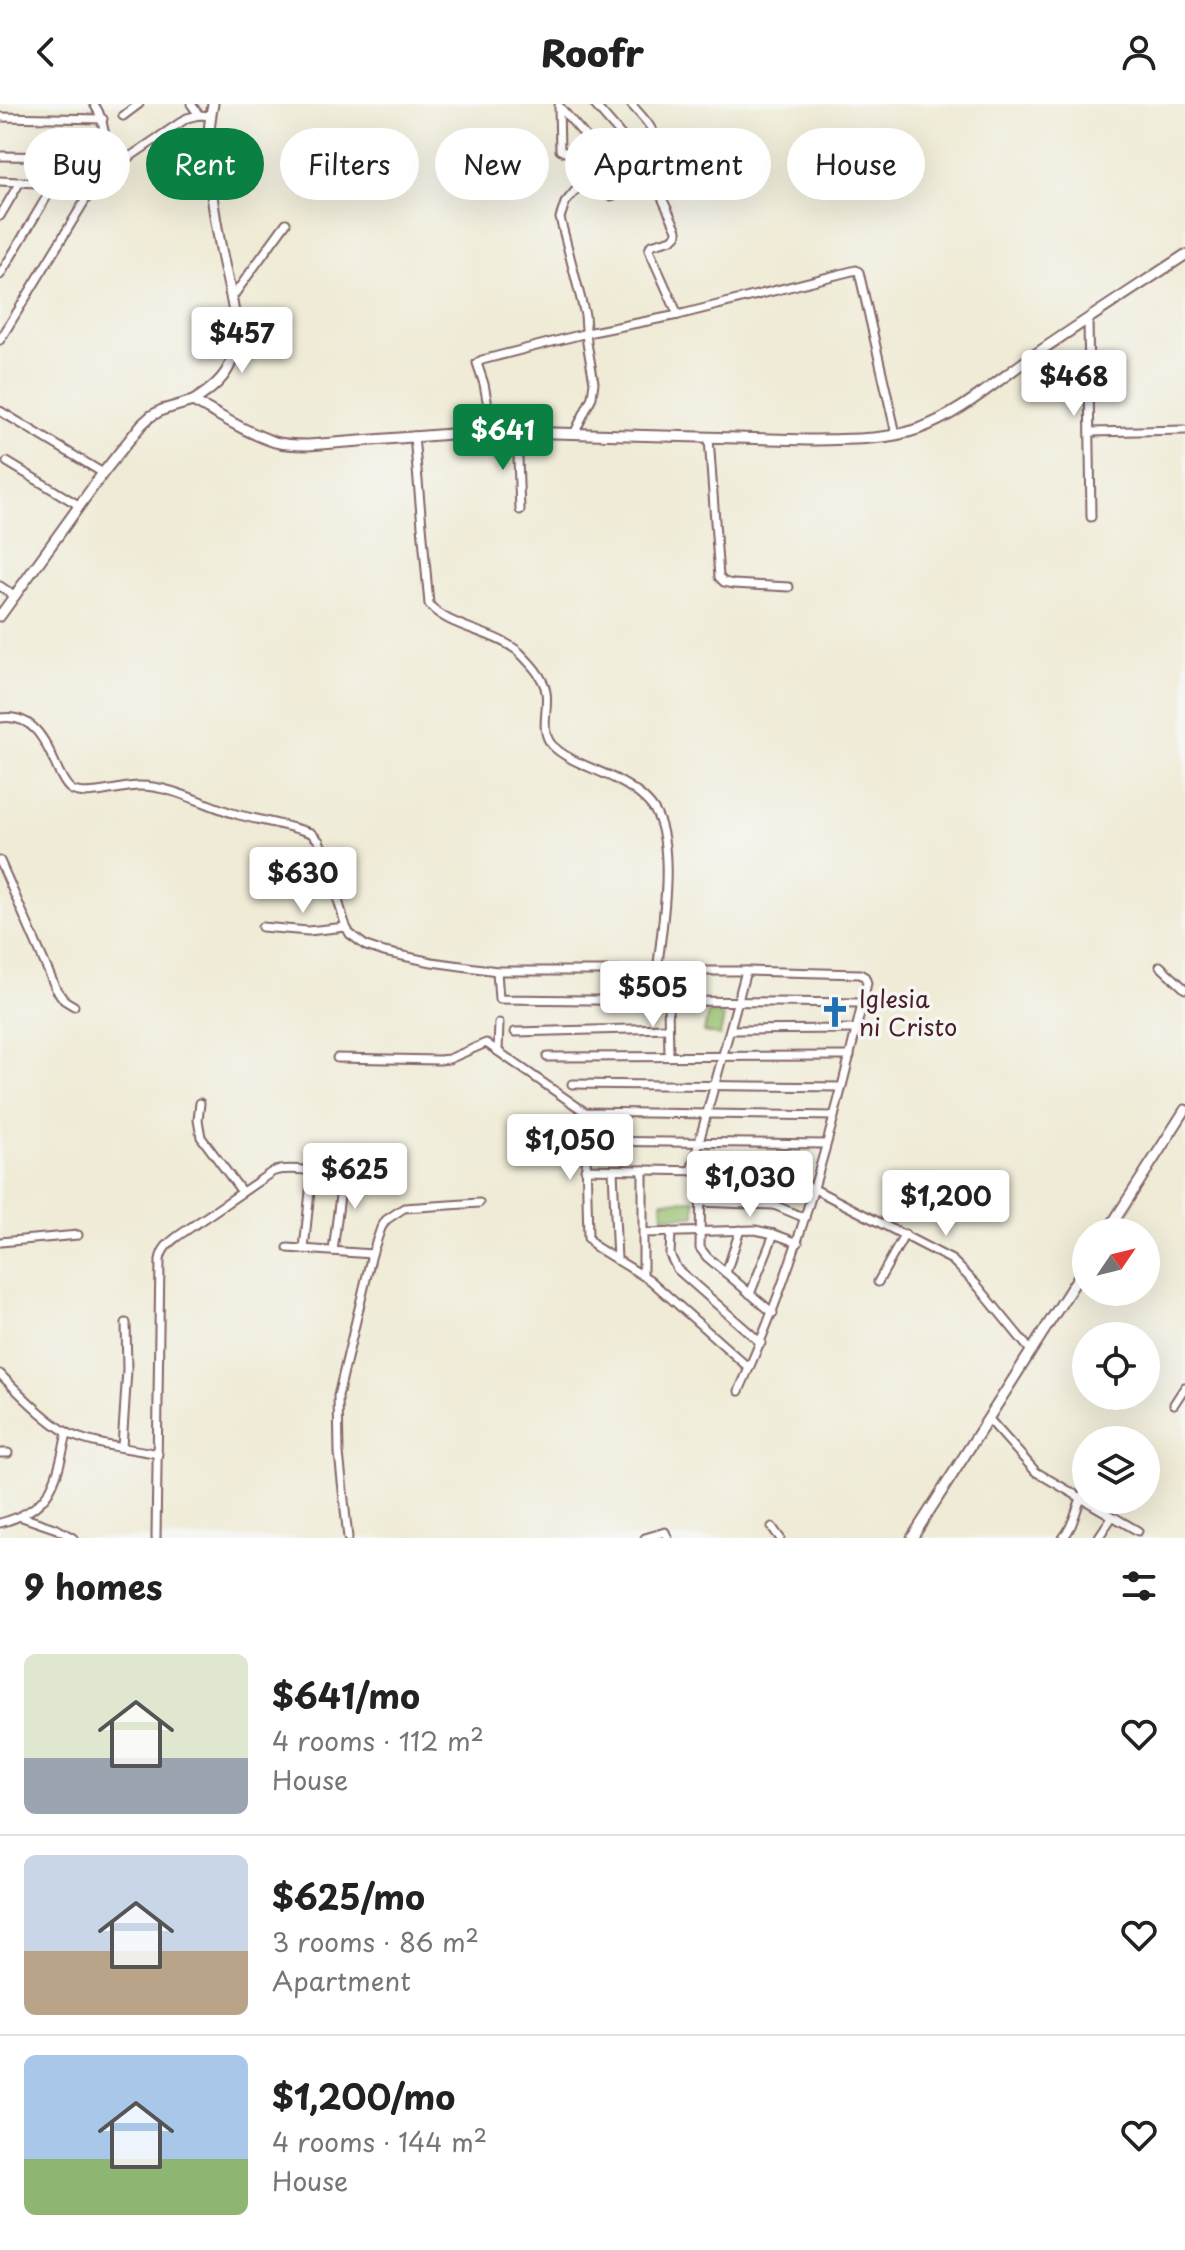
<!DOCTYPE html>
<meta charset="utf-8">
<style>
body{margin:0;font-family:"Playpen Sans",sans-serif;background:#f6f6f6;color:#222;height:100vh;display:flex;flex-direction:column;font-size:30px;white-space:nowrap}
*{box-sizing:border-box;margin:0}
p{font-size:26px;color:#767676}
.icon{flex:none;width:44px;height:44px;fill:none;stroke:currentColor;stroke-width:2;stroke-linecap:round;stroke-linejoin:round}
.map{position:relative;height:1434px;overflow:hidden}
.details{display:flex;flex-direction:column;background:#fff;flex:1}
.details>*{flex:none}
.banner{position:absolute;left:24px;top:24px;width:1138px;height:72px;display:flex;gap:16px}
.needle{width:52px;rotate:55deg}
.tools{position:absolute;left:1072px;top:1114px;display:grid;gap:16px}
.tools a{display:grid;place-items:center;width:88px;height:88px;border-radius:50%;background:#fff;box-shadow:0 8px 32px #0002;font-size:40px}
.price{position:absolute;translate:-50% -68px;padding:0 18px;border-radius:8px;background:#fff;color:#222;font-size:26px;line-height:52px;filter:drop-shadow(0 2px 4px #0008)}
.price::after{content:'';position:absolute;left:50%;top:48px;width:24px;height:18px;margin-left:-12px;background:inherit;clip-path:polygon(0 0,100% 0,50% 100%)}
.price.active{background:#0b8043;color:#fff}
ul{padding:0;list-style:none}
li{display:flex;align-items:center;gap:24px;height:200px;padding:0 24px}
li+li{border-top:2px solid #e0e0e0}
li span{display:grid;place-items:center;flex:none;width:224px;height:160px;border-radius:12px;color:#555}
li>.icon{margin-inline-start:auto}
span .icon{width:96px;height:96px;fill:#fffc;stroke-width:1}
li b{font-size:34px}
h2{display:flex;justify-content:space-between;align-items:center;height:96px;padding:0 24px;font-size:34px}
.tag{padding:0 28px;border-radius:36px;background:#fff;box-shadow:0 8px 32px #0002;font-size:28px;line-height:72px}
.tag.active{background:#0b8043;color:#fff}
header{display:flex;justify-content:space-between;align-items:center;height:104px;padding:0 24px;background:#fff;font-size:36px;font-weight:800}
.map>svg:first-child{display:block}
.green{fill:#96c16e;stroke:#70704c;stroke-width:2}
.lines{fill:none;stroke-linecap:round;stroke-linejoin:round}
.street-casing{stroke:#846667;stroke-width:11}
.secondary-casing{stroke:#846667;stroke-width:13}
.street{stroke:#fff;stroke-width:7}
.secondary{stroke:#fff;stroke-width:9}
.labels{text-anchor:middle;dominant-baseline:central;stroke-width:7;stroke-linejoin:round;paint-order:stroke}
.poi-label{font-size:24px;fill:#4a1f2b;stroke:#f6f6f2;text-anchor:start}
</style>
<header><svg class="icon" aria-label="back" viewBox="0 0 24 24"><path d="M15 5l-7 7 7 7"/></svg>Roofr<svg class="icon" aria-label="person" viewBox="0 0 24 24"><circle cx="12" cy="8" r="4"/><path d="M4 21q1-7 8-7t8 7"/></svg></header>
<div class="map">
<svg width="1185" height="1434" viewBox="0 0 1185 1434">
<rect width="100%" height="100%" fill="#f6f6f2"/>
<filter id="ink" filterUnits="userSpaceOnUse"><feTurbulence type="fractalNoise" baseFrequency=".0125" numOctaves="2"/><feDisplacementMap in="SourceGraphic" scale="16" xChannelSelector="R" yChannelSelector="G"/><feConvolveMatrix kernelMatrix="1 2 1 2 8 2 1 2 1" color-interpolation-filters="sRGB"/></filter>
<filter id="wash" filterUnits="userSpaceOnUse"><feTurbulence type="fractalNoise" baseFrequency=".006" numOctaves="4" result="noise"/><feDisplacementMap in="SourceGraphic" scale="32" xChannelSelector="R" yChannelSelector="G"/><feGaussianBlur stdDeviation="1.8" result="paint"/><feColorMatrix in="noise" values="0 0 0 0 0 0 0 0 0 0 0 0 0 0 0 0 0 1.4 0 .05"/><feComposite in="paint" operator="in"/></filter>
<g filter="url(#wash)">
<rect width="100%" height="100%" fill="#efebd6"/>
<g class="green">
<path d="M708,908L724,912L720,932L704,928Z"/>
<path d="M695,1096V1112H663L662,1097Z"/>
</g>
</g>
<g filter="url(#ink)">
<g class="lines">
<defs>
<g id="street">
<path d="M191,0L199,11"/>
<path d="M594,0L635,47"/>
<path d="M559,2L608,58"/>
<path d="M559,3L560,46C571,51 588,57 602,58C613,58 655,43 653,30C653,23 636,6 631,0"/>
<path d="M123,12L139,0"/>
<path d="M0,13L103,15"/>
<path d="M0,52L128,54L187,14L199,11L211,12"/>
<path d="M591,70L607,90L611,92L655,79L677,126V130L672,135L651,141L649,146L678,211"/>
<path d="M0,77L54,80"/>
<path d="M0,112L20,78"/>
<path d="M0,171L71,52"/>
<path d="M231,195L286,119"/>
<path d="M1088,214L1091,413"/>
<path d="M0,236L111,54C103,36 106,17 94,0"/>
<path d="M0,307L103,369"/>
<path d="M517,328L520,406"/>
<path d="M1091,328L1185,326"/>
<path d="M493,329L484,280L477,259L482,256L587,229L678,211L856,166L859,168L896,330"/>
<path d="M574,330L592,293L594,278L587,239L585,211L560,114L565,99L599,58"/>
<path d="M414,332L429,500C444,522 496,528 519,548C529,558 544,573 546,588C549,605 539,626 552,641C568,658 601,666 621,678C635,686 650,696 657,711C675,749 662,825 657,867"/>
<path d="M709,334L719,473L724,478L733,480L789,483"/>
<path d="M7,358L80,402"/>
<path d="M0,482L15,492"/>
<path d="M0,614C35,609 46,639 58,666C62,673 65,682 72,686C87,694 121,682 139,682C174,682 206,702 239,711C263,717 288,721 311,729L319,737L323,746L346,823L350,830L366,842L384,848L432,858L497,867H746L860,870L865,873L867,879C835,1018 798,1157 739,1287"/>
<path d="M0,757L56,885L64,896L74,902"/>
<path d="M262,823L308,827L346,823"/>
<path d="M1160,862L1185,885"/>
<path d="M497,867L499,895L862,899"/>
<path d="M668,898L669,952"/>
<path d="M730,926L857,925"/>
<path d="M515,928L668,924"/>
<path d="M498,947L499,919"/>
<path d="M547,953L850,952"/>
<path d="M337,954L439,956L449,955L486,939L585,1008L834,1012"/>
<path d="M572,980L841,983"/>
<path d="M200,999L198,1016L201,1033L242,1088"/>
<path d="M585,1008L588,1134L596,1143L650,1176L749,1264"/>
<path d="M585,1037L825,1040"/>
<path d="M585,1065L767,1068L793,1074L952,1156L976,1180L1031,1247"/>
<path d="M613,1066L617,1156"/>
<path d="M691,1067L746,867"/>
<path d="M701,1067L700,1144L707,1153L773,1209"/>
<path d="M699,1098L774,1101L805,1114"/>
<path d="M671,1128L670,1151L677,1165L761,1239"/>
<path d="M644,1129L755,1126L774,1130L798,1139"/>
<path d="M0,1138L78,1131"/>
<path d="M288,1144L372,1150"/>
<path d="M304,1145L312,1068"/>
<path d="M726,1169L740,1126"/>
<path d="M643,1171V1066"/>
<path d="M878,1178L905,1130"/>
<path d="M750,1190L774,1130"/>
<path d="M0,1270C18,1288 50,1321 72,1331C98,1342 130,1344 158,1350"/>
<path d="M1174,1300L1185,1283"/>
<path d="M988,1314L1036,1368L1138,1427"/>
<path d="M122,1343L127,1266L126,1219"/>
<path d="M0,1349H8"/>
<path d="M22,1413L57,1425L73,1434"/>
<path d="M0,1419C53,1405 56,1377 67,1329"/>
<path d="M772,1423L780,1434"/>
<path d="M156,1434L160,1156C162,1144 169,1139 178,1132L272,1068C285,1062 333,1067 342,1076L333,1147"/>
<path d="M348,1434L339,1349L338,1292L372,1150L381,1124L386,1116L404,1104L479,1099"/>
<path d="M645,1434L665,1428L668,1434"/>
<path d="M1063,1434C1076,1420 1075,1401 1086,1386"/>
<path d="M1098,1434L1112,1413"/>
</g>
<g id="secondary">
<path d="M193,297C208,288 225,275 231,258C242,227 230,189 224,160C214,111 202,48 213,0"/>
<path d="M0,512L103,369L142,320L151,312L162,306L193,297C219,311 247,329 275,338C286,341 297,341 308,341L464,329L517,328L808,336C844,335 884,337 918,325C958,311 993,280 1027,256C1079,220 1132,186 1185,151"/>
<path d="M1107,1128L1185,1006"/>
<path d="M912,1434L1086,1161"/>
</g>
</defs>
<use href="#street" class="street-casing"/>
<use href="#secondary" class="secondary-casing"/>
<use href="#street" class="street"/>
<use href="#secondary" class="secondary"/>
</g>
</g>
<defs>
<symbol id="church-bare" viewBox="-9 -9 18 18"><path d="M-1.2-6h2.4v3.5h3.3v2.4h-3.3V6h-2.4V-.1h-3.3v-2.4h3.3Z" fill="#1f6fb2" stroke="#f6f6f2" stroke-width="2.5" paint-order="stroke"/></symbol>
</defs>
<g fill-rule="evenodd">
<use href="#church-bare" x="813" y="886" width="44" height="44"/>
</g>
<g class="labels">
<g class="poi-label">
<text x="859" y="894">Iglesia<tspan x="859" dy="28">ni Cristo</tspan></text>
</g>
</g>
</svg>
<div class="tools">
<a><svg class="needle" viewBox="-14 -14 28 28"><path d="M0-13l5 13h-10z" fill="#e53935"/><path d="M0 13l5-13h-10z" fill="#767676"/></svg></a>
<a><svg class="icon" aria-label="locate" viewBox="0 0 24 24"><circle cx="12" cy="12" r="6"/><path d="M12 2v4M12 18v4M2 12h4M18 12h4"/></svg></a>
<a><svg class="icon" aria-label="layers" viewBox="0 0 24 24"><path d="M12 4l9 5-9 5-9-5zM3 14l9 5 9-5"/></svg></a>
</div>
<b class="price" style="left:242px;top:271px">$457</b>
<b class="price" style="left:1074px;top:314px">$468</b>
<b class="price active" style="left:503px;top:368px">$641</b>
<b class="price" style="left:303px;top:811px">$630</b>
<b class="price" style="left:653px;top:925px">$505</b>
<b class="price" style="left:570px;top:1078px">$1,050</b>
<b class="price" style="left:355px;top:1107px">$625</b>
<b class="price" style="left:750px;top:1115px">$1,030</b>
<b class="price" style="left:946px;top:1134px">$1,200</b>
<div class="banner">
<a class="tag">Buy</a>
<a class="tag active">Rent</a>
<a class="tag">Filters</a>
<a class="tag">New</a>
<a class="tag">Apartment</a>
<a class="tag">House</a>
</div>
</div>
<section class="details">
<h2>9 homes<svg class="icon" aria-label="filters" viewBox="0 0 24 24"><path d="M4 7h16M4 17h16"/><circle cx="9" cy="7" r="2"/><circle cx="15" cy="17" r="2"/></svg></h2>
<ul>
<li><span style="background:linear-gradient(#dfe7d0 65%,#9aa5b1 0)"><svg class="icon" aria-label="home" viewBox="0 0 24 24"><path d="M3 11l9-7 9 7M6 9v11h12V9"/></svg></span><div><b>$641/mo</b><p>4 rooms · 112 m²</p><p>House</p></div><svg class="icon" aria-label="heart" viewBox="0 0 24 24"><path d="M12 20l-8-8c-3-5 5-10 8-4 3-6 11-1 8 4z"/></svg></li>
<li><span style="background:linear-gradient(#c9d6e8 60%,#b9a48a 0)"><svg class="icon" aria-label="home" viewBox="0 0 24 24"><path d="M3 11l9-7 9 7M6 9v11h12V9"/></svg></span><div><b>$625/mo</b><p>3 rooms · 86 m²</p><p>Apartment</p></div><svg class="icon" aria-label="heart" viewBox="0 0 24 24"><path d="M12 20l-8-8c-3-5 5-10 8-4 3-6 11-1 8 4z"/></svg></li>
<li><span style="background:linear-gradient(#a9c7e8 65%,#8fb573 0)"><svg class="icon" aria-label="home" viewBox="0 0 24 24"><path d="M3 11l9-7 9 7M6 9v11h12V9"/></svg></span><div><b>$1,200/mo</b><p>4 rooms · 144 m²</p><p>House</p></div><svg class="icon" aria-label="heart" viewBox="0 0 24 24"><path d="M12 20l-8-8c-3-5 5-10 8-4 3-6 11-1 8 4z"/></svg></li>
</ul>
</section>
